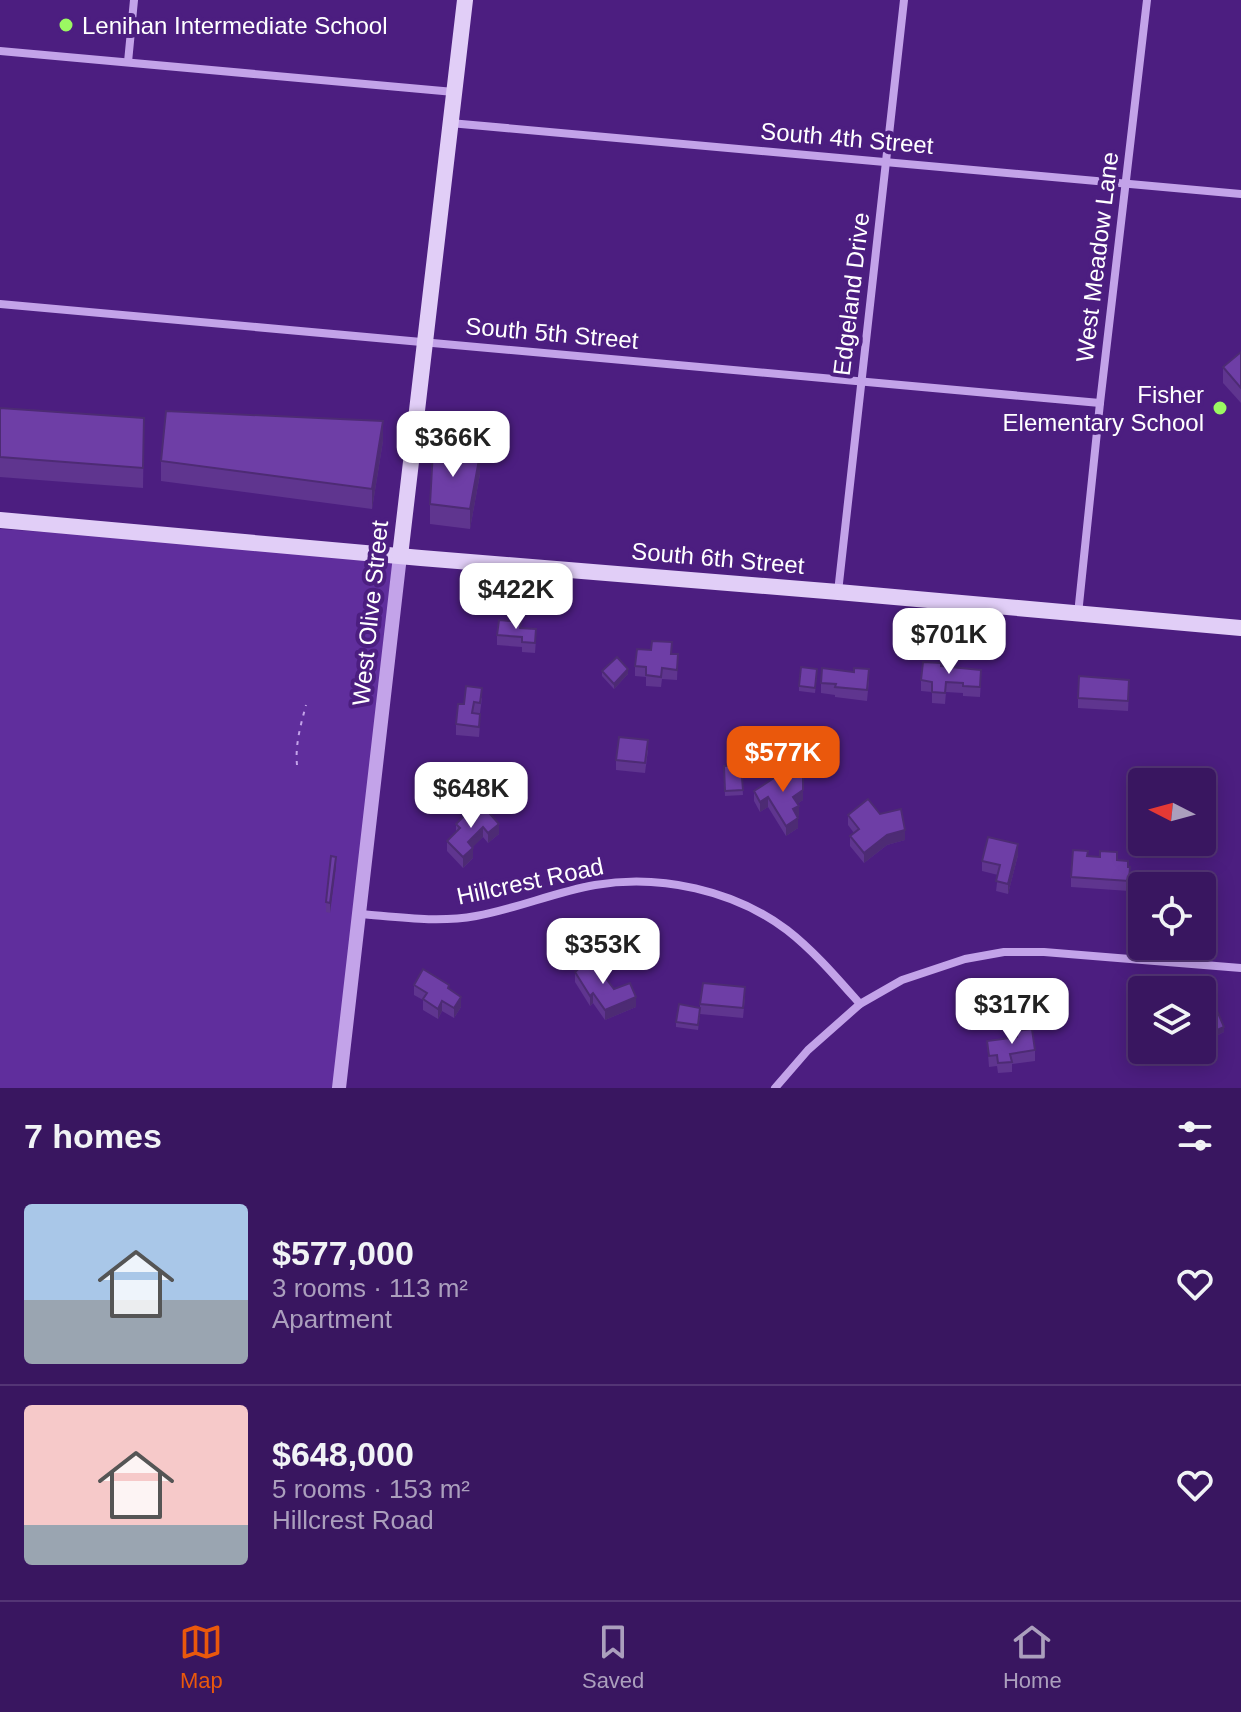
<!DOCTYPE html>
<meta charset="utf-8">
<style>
body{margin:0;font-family:Arial,sans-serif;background:#401f66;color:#f1f3f6;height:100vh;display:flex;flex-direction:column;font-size:30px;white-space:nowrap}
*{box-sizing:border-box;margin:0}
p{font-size:26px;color:#ab9fbd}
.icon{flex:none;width:44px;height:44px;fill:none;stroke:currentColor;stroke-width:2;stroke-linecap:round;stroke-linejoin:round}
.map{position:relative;height:1088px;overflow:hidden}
.panel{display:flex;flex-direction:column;background:#391660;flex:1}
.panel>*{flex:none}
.needle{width:52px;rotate:276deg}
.controls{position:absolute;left:1128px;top:768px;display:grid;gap:16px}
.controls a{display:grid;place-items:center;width:88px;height:88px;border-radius:8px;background:#391660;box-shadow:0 4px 20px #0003,0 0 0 2px #533575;font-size:40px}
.price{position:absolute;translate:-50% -68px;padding:0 18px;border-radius:16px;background:#fff;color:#222;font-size:26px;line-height:52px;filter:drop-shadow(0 2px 4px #0008)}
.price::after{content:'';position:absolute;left:50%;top:48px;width:24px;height:18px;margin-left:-12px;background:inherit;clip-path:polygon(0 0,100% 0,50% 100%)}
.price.active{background:#ea580c;color:#fff}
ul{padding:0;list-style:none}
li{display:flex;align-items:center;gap:24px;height:200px;padding:0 24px}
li+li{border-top:2px solid #533575}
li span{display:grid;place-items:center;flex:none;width:224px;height:160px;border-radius:8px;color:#555}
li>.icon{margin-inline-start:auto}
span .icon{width:96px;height:96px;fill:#fffc;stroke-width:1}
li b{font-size:34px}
h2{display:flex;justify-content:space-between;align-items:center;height:96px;padding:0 24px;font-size:34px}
.tab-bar{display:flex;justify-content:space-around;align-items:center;height:112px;border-top:2px solid #533575;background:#391660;font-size:22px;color:#ab9fbd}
.tab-bar a{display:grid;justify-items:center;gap:4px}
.tab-bar .active{color:#ea580c}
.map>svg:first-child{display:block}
.green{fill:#602e9d}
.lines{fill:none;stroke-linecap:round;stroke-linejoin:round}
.path{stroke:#c3a3e9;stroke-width:2;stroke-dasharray:4 6;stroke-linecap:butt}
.minor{stroke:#c3a3e9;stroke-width:8}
.tertiary{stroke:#c3a3e9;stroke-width:14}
.secondary{stroke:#e1cef7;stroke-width:16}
.wall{fill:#5f358f}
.shaded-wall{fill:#4d2b74}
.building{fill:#6e3ea6;stroke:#4d2b74;stroke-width:2}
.poi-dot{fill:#9bf862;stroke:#4c1e80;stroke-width:3}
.labels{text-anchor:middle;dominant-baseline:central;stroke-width:8;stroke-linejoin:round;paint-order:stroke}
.poi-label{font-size:24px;fill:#fff;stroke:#4c1e80;text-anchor:start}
.street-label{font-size:24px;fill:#fff;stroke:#4c1e80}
</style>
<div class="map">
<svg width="1241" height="1088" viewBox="0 0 1241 1088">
<rect width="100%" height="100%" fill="#4c1e80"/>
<path class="green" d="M0,529L400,556L339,1088H0Z"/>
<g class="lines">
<path class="path" d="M297,765C295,744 301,724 306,705"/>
<g class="minor">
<path d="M0,51L454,92"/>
<path d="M128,62L134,0"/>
<path d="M450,123L1241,194"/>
<path d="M0,304L1100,403"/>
<path d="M838,592L904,0"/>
<path d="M1078,614L1100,403L1147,0"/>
<path d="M360,914C398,917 438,923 476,916C516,909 555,892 595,885C660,874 734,890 787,930C814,951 837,978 860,1004"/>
<path d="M775,1088L808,1050L860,1004L902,980L965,959L1004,952H1044L1241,968"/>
</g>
<path class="tertiary" d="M339,1088L400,556"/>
<g class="secondary">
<path d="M0,520L421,558L838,592L1241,628"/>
<path d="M400,556L465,0"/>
</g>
</g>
<g class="wall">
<path d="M1241,352V403L1223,383V367Z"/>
<path d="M0,408L144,418L143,488L0,477Z"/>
<path d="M383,441L372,509L161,481V461Z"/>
<path d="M480,474L470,529L430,524V504Z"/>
<path d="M521,628L536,639L535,653L522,652V647L497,645V635Z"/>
<path d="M671,654H678L677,680L662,679L661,687L646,686V677L635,676V666Z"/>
<path d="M941,666L981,680L980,697L963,696V693L946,692L945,704L932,703V692L921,691V680Z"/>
<path d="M602,671L628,674L614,689L602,676Z"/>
<path d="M817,674L815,693L799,691V686Z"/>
<path d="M869,680L867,701L835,697V695L821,693V683Z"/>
<path d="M1129,690L1128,711L1078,708V698Z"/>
<path d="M482,698L480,713H474L480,724L479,737L456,735V724L464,704Z"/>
<path d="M648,750L645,773L616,770V760Z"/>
<path d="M741,765L743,795L725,796L724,766Z"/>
<path d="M783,774L803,777V800L797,804L798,828L786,836L768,807L760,812L754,801V791L783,779Z"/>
<path d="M880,814L905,840L887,845L864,863L850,846V836L854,833L848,825V815Z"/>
<path d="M469,819L499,834L488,843L483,837L472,847L473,858L463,868L447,851V841L456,832V824Z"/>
<path d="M1018,855L1008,894L996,891L998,875L982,871V861Z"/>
<path d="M1088,856L1117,860L1128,867L1130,878L1129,891L1071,887V877Z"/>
<path d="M336,867L330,913L326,912V902Z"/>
<path d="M598,968L614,989L636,1007L605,1020L593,1003L590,1006L575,982V972Z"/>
<path d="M414,985L449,989L461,1007L454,1018L442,1011L438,1019L423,1010V1000L414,995Z"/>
<path d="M745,997L743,1018L700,1014L698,1030L676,1027V1022L700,1008V1004Z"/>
<path d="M1142,1013V1039L1136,1037V1026Z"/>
<path d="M1202,1020L1224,1032L1208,1040L1202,1025Z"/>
<path d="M1016,1031L1035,1050V1061L1012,1064V1072L998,1073L997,1066L989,1067L987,1041L1016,1037Z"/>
<path d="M1147,1050H1182L1177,1062L1163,1056L1159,1065L1147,1060Z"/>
</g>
<g class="shaded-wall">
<path d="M383,421V441L372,509V489Z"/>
<path d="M480,454V474L470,529V509Z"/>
<path d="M628,669V674L614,689V684Z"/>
<path d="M803,790V800L793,807V797Z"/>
<path d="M768,797V807L760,812V802Z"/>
<path d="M799,806V816L793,820V809Z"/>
<path d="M798,818V828L786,836V826Z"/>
<path d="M499,824V834L488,843V833Z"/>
<path d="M483,827V837L468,852V842Z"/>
<path d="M905,830V840L887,845L864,863V853L887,835Z"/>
<path d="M1018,844V855L1008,894V884Z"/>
<path d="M473,848V858L463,868V857Z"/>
<path d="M336,857V867L330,913V903Z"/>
<path d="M593,993V1003L590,1006V996Z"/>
<path d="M461,997V1007L454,1018V1008Z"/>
<path d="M636,997V1007L605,1020V1010Z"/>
<path d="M442,1001V1011L438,1019V1009Z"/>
<path d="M1224,1027V1032L1208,1040V1034Z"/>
<path d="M1161,1050H1163V1056L1159,1065V1055Z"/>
<path d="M1178,1050H1182L1177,1062V1052Z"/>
</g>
<g class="building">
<path d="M1241,352V388L1223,367Z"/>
<path d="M0,408L144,418L143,468L0,457Z"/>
<path d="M166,411L383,421L372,489L161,461Z"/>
<path d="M433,450L480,454L470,509L430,504Z"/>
<path d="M499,620L521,622L520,628L536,629L535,643L522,642V637L497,635Z"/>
<path d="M652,641L672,642L671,654H678L677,670L662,668L661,677L646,675V667L635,666L637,649L651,650Z"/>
<path d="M617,657L628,669L614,684L602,671Z"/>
<path d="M923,662L941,663V666L981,670L980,687L963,686V683L946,682L945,693L932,692V682L921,680Z"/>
<path d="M801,667L817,669L815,688L799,686Z"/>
<path d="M822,668L854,672V668L869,669L867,690L835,687L836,684L821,683Z"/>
<path d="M1079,676L1129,680L1128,701L1078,698Z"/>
<path d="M466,686L482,688L480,703L474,702L472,713L480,714L479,727L456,724L458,704H464Z"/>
<path d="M619,737L648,740L645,763L616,760Z"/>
<path d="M741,765L743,790L725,791L724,766Z"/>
<path d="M796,766L803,777V790L793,797L799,806L793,809L798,818L786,826L768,797L760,802L754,791L780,774L786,784L788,782L783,774Z"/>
<path d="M868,799L880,814L901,809L905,830L887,835L864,853L850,836L859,829L848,815Z"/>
<path d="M483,806L499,824L488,833L483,827L468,842L473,848L463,857L447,841L460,828L456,824L465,815L469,819Z"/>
<path d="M988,837L1018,844L1008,884L996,881L1000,865L982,861Z"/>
<path d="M1073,850L1088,851L1087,856L1100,857V851L1117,852V860L1128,861V867H1130L1129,881L1071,877Z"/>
<path d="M331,856L336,857L330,903L326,902Z"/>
<path d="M592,956L598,964V968L614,989L630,983L636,997L605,1010L593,993L590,996L575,972Z"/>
<path d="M423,969L449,985L448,988L461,997L454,1008L442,1001L438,1009L423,999L427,993L414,985Z"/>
<path d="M703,983L745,987L743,1008L700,1004Z"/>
<path d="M679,1004L700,1008L698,1025L676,1022Z"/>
<path d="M1141,1013H1142V1029L1136,1026Z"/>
<path d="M1218,1013L1224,1027L1208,1034L1202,1020Z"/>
<path d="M1032,1029L1035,1050L1010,1054L1012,1062L998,1063L997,1055L989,1056L987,1041L1017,1037L1016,1031Z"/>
<path d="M1147,1050H1161L1159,1055Z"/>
</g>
<g class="poi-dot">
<circle cx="66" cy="25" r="8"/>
<circle cx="1220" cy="408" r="8"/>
</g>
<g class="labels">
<g class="poi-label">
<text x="82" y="25">Lenihan Intermediate School</text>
<text x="1204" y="394" text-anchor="end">Fisher<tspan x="1204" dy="28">Elementary School</tspan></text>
</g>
<g class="street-label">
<text transform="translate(847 138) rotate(5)">South 4th Street</text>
<text transform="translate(1097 257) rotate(-83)">West Meadow Lane</text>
<text transform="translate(851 294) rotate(-83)">Edgeland Drive</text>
<text transform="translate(552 333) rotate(5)">South 5th Street</text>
<text transform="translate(718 558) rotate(5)">South 6th Street</text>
<text transform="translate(370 613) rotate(-84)">West Olive Street</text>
<text transform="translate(530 881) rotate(-12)">Hillcrest Road</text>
</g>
</g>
</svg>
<div class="controls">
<a><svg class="needle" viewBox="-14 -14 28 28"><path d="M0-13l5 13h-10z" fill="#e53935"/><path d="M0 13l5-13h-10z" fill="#ab9fbd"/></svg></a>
<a><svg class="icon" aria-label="locate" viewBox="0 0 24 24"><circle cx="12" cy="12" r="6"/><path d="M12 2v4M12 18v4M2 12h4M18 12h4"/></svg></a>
<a><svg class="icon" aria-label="layers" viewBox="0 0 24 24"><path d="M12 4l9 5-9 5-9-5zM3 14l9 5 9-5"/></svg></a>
</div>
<b class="price" style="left:453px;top:479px">$366K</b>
<b class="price" style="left:516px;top:631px">$422K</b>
<b class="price" style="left:949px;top:676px">$701K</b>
<b class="price active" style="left:783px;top:794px">$577K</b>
<b class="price" style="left:471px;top:830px">$648K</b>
<b class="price" style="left:603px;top:986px">$353K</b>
<b class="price" style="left:1012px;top:1046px">$317K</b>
</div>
<section class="panel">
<h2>7 homes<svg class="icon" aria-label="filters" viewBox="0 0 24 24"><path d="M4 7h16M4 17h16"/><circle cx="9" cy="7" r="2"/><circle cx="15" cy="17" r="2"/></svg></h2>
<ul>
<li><span style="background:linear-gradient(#a9c7e8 60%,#9aa5b1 0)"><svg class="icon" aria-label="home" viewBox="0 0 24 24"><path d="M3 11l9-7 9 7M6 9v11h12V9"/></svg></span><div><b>$577,000</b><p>3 rooms · 113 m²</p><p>Apartment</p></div><svg class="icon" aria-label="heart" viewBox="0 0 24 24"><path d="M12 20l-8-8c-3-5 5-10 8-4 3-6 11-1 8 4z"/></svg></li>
<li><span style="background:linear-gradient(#f6c9c9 75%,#9aa5b1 0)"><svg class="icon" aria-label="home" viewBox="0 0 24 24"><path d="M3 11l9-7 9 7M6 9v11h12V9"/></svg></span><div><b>$648,000</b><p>5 rooms · 153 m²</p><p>Hillcrest Road</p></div><svg class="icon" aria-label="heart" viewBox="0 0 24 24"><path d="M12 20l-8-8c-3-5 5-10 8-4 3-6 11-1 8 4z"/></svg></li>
</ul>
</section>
<nav class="tab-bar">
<a class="active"><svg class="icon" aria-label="map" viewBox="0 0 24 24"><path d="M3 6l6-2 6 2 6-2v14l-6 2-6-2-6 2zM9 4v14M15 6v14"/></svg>Map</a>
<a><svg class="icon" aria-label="saved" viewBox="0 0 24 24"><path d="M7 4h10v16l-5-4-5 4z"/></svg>Saved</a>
<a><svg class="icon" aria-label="home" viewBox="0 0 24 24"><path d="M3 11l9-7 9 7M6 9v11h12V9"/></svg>Home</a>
</nav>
